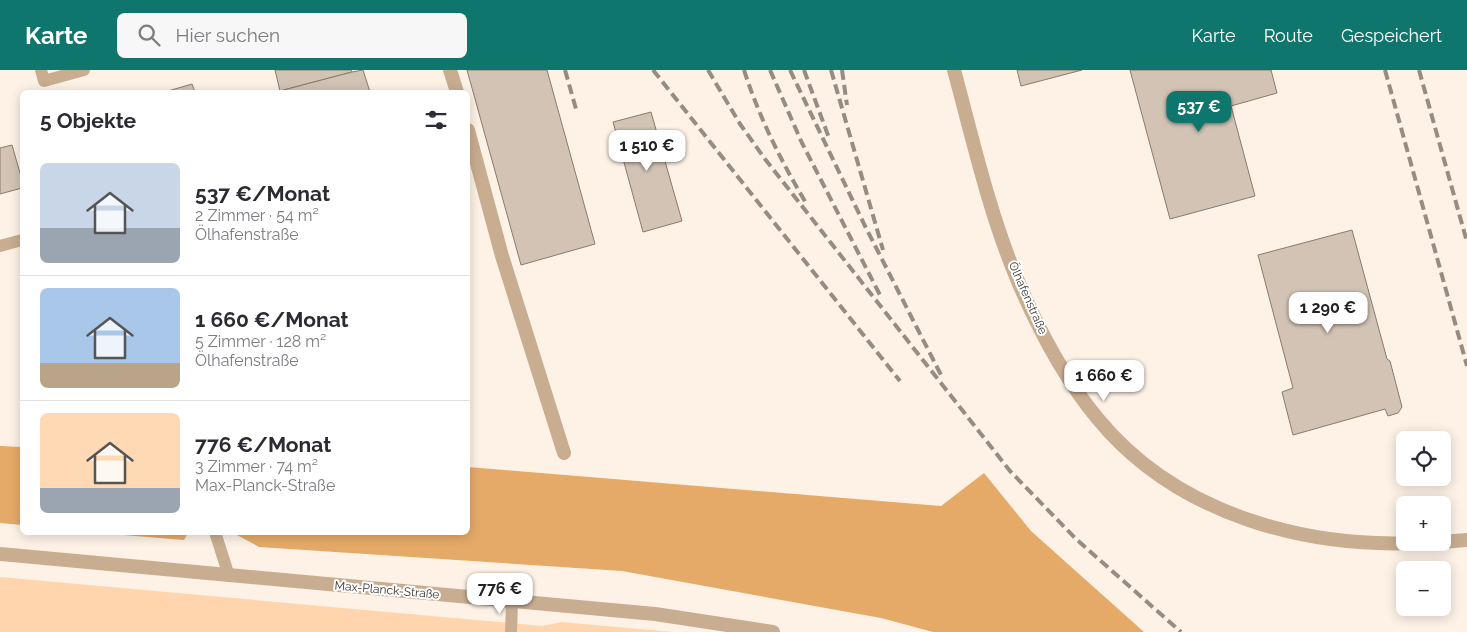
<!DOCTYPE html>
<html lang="de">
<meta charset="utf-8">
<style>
body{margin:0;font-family:Raleway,sans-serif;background:#f7f7f7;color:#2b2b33;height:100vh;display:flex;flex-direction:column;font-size:19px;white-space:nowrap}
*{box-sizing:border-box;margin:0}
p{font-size:16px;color:#7c7c81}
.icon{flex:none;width:28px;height:28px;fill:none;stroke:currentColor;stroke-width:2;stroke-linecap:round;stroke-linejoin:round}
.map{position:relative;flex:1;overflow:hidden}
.details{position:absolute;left:20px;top:20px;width:450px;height:445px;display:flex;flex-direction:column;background:#fff;border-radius:8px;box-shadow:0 2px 12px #0003}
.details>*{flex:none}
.fabs{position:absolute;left:1396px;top:361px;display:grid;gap:10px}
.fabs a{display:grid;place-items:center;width:55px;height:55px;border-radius:8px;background:#fff;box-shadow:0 2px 12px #0003;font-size:25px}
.price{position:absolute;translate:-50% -42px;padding:0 11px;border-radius:10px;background:#fff;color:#222;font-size:16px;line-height:32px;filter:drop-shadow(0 1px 2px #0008)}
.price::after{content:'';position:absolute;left:50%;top:30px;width:15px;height:11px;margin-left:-8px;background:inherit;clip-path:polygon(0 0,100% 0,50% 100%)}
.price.selected{background:#0f766e;color:#fff}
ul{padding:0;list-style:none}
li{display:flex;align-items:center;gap:15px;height:125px;padding:0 20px}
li+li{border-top:1px solid #e1e1e2}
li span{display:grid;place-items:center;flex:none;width:140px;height:100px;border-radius:8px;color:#555}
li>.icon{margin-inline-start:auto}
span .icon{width:60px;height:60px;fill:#fffc;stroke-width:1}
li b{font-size:21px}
h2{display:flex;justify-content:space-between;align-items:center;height:60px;padding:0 20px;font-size:21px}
header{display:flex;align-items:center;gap:30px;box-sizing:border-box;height:70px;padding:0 25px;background:#0f766e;color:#fff}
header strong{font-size:24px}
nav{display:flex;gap:28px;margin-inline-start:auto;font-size:18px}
.search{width:350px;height:45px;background:#f7f7f7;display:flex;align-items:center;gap:12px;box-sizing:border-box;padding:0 18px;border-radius:8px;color:#7c7c81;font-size:19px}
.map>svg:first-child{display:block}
.green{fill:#fed5ac}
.forest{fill:#e6aa68}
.building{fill:#d2c3b4;stroke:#887b6e}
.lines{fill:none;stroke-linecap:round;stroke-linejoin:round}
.service{stroke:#c8ad91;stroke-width:12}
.minor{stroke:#c8ad91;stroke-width:14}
.rail{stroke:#958c83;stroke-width:4;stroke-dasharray:10 5;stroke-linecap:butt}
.labels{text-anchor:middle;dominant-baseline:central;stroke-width:4;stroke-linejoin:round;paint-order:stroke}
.street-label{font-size:12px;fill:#3b352f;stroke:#fff}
</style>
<header>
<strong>Karte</strong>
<div class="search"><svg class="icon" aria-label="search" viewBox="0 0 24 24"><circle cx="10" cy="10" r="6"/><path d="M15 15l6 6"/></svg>Hier suchen</div>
<nav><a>Karte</a><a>Route</a><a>Gespeichert</a></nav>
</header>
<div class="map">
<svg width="1467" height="562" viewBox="0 0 1467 562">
<rect width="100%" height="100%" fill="#fef2e6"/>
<path class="green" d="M0,507L543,556L561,552L673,562H0Z"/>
<g class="forest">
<path d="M0,376L22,377V455L0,453Z"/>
<path d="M468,397L941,436L984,403L1031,461L1144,562H933L881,548L622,501L259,477L237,465L236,463L468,462Z"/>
<path d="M99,463H188L184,470Z"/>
</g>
<g class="building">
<path d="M275,0H351L352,2L280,21Z"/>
<path d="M363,0L370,22H276L352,2Z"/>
<path d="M467,0H547L595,174L521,195Z"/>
<path d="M1017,0H1082L1021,16Z"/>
<path d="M1130,0H1271L1277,23L1231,36L1255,126L1170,149Z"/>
<path d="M192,14L195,22H168V21Z"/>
<path d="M651,42L682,151L643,162L613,52Z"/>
<path d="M12,75L22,110V118L0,124V78Z"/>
<path d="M1352,160L1387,289L1390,291L1402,337L1398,343L1388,346L1385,339L1293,365L1282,322L1293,318L1258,185Z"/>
</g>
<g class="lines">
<g class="service">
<path d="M41,0L44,11L84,0"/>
<path d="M0,176L22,170"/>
<path d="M215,462L229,506"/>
<path d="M511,562L512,533"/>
</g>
<g class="minor">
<path d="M450,0L457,22"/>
<path d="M954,0C973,70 989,142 1017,209C1038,259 1064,308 1098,349C1178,446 1311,481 1432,472"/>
<path d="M468,60L502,186L564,383"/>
<path d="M1442,472L1467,470"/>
<path d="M0,484L655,544L773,562"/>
</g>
<g class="rail">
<path d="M565,0L576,39"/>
<path d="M653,0L900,311"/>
<path d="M708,0L740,54L765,89L1010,401L1076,469L1181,562"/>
<path d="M744,0C759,47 781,91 806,133"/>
<path d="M770,0L802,73L882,229"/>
<path d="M790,0L864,154L941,305"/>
<path d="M804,0L829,68"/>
<path d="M831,0L883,180"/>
<path d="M842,0L847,35"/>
<path d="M1385,0L1467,296"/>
<path d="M1419,0L1467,172"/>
</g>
</g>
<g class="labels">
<g class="street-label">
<text transform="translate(1028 228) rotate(66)">Ölhafenstraße</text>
<text transform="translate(387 520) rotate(5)">Max-Planck-Straße</text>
</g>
</g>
</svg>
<div class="fabs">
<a><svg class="icon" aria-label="locate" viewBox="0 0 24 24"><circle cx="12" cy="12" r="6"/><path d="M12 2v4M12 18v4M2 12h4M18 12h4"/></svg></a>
<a>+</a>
<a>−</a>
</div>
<b class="price selected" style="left:1199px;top:63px">537 €</b>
<b class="price" style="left:647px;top:102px">1 510 €</b>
<b class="price" style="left:1328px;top:264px">1 290 €</b>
<b class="price" style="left:1104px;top:332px">1 660 €</b>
<b class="price" style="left:500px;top:545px">776 €</b>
<section class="details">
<h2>5 Objekte<svg class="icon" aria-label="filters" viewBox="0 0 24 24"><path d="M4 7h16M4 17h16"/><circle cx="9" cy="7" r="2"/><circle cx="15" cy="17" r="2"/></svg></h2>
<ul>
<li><span style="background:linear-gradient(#c9d6e8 65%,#9aa5b1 0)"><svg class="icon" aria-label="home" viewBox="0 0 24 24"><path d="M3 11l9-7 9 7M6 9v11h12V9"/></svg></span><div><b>537 €/Monat</b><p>2 Zimmer · 54 m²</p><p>Ölhafenstraße</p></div></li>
<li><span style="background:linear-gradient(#a9c7e8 75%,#b9a48a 0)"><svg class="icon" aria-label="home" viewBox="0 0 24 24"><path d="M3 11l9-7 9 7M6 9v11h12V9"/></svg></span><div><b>1 660 €/Monat</b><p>5 Zimmer · 128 m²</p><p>Ölhafenstraße</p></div></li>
<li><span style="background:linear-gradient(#ffd9b3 75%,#9aa5b1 0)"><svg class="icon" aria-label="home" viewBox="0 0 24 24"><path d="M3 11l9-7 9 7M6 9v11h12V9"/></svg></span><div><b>776 €/Monat</b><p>3 Zimmer · 74 m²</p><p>Max-Planck-Straße</p></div></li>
</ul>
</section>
</div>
